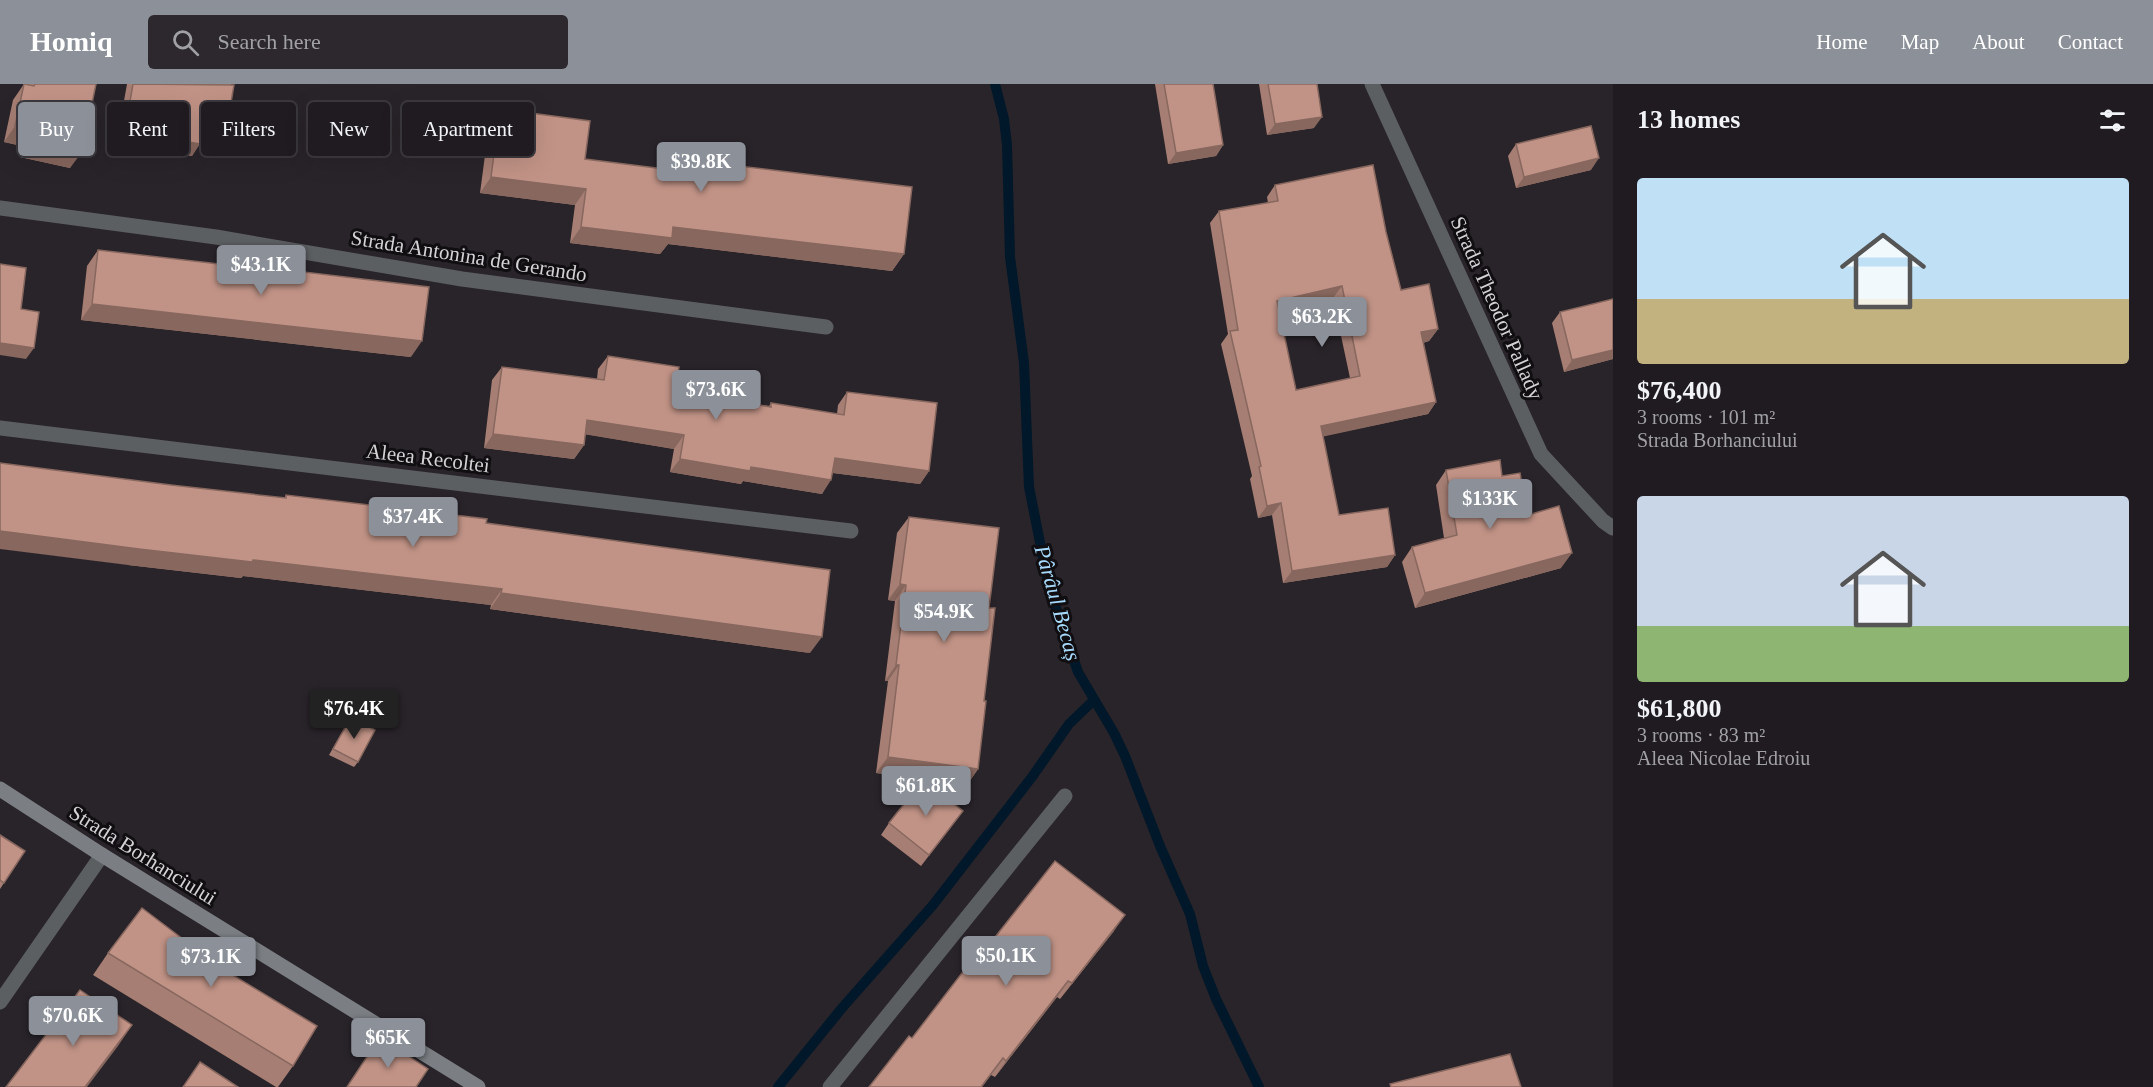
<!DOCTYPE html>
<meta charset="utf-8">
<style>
body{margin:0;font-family:Georgia,serif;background:#2c282d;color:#f1f3f6;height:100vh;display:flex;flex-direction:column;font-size:22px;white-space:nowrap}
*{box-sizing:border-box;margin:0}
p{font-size:20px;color:#a1a1a5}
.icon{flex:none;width:33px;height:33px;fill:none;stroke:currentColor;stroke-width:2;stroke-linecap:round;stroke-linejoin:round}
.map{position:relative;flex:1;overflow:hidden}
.panel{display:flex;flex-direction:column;background:#1f1b20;width:540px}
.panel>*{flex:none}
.guide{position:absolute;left:18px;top:18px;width:570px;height:54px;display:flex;gap:12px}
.price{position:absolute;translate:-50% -51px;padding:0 14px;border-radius:6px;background:#8c9099;color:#fff;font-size:20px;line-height:39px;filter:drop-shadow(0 2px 3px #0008)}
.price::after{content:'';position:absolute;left:50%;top:36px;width:18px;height:14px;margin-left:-9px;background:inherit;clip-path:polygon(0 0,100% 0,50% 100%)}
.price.current{background:#222;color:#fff}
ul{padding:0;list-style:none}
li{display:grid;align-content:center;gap:12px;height:318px;padding:0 24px}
li span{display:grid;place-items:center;height:186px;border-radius:6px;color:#555}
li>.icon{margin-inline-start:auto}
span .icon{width:108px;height:108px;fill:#fffc;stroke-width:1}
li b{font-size:26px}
h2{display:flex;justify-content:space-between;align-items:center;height:72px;padding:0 24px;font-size:26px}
.tag{padding:0 21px;border-radius:6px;background:#1f1b20;box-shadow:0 6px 24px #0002,0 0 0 2px #3c393e;font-size:21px;line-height:54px}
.tag.current{background:#8c9099;color:#fff}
header{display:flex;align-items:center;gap:36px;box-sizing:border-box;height:84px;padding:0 30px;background:#8c9099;color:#fff}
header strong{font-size:28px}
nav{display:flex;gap:33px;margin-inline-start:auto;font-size:21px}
.search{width:420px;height:54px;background:#2c282d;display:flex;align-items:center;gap:15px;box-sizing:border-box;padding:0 21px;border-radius:6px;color:#a1a1a5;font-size:22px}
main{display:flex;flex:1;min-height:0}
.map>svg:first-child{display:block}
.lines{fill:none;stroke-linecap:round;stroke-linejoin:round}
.stream{stroke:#001829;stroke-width:10}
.street{stroke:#5c5f62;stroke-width:15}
.secondary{stroke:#7b7f84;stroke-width:15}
.wall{fill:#a67e73;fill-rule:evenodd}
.shaded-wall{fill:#87675e}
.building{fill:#c19386;stroke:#87675e;stroke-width:1.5;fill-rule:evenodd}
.labels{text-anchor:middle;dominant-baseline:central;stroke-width:6;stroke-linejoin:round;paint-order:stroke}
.street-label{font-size:21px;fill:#d5d2d6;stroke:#100e11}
.water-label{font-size:22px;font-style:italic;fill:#a7dafc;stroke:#100e11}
</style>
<header>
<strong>Homiq</strong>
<div class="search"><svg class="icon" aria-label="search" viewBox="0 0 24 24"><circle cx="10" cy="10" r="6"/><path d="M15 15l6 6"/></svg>Search here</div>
<nav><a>Home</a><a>Map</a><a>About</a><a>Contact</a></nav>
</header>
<main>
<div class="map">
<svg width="1613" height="1003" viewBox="0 0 1613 1003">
<rect width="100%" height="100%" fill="#29242a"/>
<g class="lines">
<g class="stream">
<path d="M995,0L1004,35L1007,61L1010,173L1024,279L1029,403L1049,504L1078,588L1114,649L1125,672L1160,762L1190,830L1203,882L1216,915L1259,1003"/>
<path d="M778,1003L842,924L933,821L1032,693L1069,640L1093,617"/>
</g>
<g class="street">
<path d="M1372,0L1541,370L1603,437L1613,444"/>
<path d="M0,124L216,153L462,195L826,243"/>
<path d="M0,344L851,447"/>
<path d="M0,918L102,771"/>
<path d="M830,1003L1065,712"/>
</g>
<path class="secondary" d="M0,705L102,771L478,1003"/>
</g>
<g class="wall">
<path d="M24,0H96L70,84L20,73L22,62L4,58L13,16Z"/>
<path d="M127,0H231L226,48L218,59L201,56L192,72L152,65L154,54L139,51L142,32L122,28Z"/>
<path d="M1155,0H1213L1223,61L1216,72L1168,80Z"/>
<path d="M1259,0H1317L1314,44L1267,51Z"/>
<path d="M500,25L585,75L706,90L714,79L904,170L892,187L668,160L660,170L570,159L575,121L480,109L489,41Z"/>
<path d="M1516,60L1591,86L1516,104L1508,72Z"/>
<path d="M1275,101L1386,148L1401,206L1438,245L1429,257L1423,259L1436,318L1428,330L1323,352L1339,431L1395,471L1387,483L1283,499L1272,431L1258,434L1250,395L1252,392L1221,260L1228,250L1210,139L1219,127L1268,119L1267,113ZM1333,214L1350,294L1296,306L1279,227Z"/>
<path d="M98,166L278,187L279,185L411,273L81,236L87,182Z"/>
<path d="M1560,228L1613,275L1564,288L1552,239Z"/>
<path d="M608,272L675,307L769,322L771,319L837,330L838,321L847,308L929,387L920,400L833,389L822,410L743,397L741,400L670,388L674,365L585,350L584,361L574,375L484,364L492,296L502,283L597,295L598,285Z"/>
<path d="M1446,386L1502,392L1561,484L1415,524L1402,478L1412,463L1444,454L1436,401Z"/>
<path d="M171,401L284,414L286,411L486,439L810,569L490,525L491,521L243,492L241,494L128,481Z"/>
<path d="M909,433L989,524L984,617L978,685L967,701L876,689L888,597H885L895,517L888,516L897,449Z"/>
<path d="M351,633L358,678L354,683L329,671Z"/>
<path d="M963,727L921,782L881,751L889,739Z"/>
<path d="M0,751L25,767L0,805Z"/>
<path d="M1114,847L1060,915L1057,913L995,993L991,991L982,1003H869L912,954L992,857Z"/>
<path d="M190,865L293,982L278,1003H276L93,891L108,869Z"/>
</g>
<g class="shaded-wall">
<path d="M130,17L150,21L142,32L122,28Z"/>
<path d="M1322,33L1314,44L1267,51L1275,40Z"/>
<path d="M146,40L162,42L154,54L139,51Z"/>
<path d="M15,42L33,46L22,62L4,58Z"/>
<path d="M203,44L226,48L218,59L195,55Z"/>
<path d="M160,53L200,60L192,72L152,65Z"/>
<path d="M31,57L82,68L70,84L20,73Z"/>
<path d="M1223,61L1216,72L1168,80L1176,69Z"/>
<path d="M1599,74L1591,86L1516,104L1524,93Z"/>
<path d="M491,93L586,105L575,121L480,109Z"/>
<path d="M581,143H673L904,170L892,187L668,160L660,170L570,159Z"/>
<path d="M1342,202L1333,214L1268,230L1277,217Z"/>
<path d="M92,220L422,257L411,273L81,236Z"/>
<path d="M1438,245L1429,257L1413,261L1421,248Z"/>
<path d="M0,259L34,264L26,275L0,271Z"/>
<path d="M1613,266V275L1564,288L1572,276Z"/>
<path d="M1436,318L1428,330L1312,355L1321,342Z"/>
<path d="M587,336L684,351L674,365L577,349Z"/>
<path d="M493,350L584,361L574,375L484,364Z"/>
<path d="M835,374L929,387L920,400L825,388Z"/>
<path d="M680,375L751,383L831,396L822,410L743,397L741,400L670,388Z"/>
<path d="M1281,419L1272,431L1258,434L1267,422Z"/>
<path d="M0,447L253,476L502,505L491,521L243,492L241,494L128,481L0,465Z"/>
<path d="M1572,469L1561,484L1415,524L1425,509Z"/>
<path d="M1395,471L1387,483L1283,499L1292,487Z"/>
<path d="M900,500L906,501L895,517L888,516Z"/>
<path d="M501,509L822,553L810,569L490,525Z"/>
<path d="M896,581H899L888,597H885Z"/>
<path d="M888,673L978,685L967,701L876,689Z"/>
<path d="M963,727L955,738L921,782L929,771Z"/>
<path d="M1125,831L1114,847L1060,915L1072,899Z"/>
<path d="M1068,897L1057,913L995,993L1006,977Z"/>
<path d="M132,941L118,962L87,1003H85Z"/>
</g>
<g class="building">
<path d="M24,0L34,2L35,0H96L82,68L31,57L33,46L15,42Z"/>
<path d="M133,0L234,1L226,48L203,44L200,60L160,53L162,42L146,40L150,21L130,17Z"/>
<path d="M1164,0H1213L1223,61L1176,69Z"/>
<path d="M1268,0H1317L1322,33L1275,40Z"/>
<path d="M500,25L590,37L585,75L712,91L714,79L912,103L904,170L673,143L672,154L581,143L586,105L491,93Z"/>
<path d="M1591,42L1599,74L1524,93L1516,60Z"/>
<path d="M1373,81L1386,148L1401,206L1429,200L1438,245L1421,248L1436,318L1321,342L1339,431L1388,424L1395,471L1292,487L1281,419L1267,422L1259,383L1261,382L1230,247L1238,246L1219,127L1278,117L1275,101ZM1342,202L1360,292L1296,306L1277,217Z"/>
<path d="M98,166L279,187V185L429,203L422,257L92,220Z"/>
<path d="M0,180L26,184L21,225L39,228L34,264L0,259Z"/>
<path d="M1613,215V266L1572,276L1560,228Z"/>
<path d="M608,272L679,283L675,307L771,323V319L844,331L847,308L937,319L929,387L835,374L831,396L751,383L750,387L680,375L684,351L587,336L584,361L493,350L502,283L604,296Z"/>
<path d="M1500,376L1502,392L1520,389L1528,431L1559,422L1572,469L1425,509L1412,463L1457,451L1446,386Z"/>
<path d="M0,379L171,401L286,414V411L487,435L486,439L830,486L822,553L501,509L502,505L253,476L252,478L139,465L0,447Z"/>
<path d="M909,433L999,444L989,524H995L984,617H986L978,685L888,673L899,581H896L906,501L900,500Z"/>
<path d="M351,633L375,646L358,678L333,665Z"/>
<path d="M923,696L963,727L929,771L889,739Z"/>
<path d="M0,751L25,767L4,799L0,796Z"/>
<path d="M1055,777L1125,831L1072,899L1068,897L1006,977L1003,974L981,1003H869L909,952L912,954L989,854L992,857Z"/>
<path d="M142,824L192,862L190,865L317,942L293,982L108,869Z"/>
<path d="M80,906L132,941L85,1003H6Z"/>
<path d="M380,953L428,985L416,1003H347Z"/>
<path d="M1510,970L1521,1003H1391L1390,1000Z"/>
<path d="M200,978L238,1003H183Z"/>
</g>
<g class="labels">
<g class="street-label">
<text transform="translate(469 172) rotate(9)">Strada Antonina de Gerando</text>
<text transform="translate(1497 224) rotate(66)">Strada Theodor Pallady</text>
<text transform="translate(428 374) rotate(7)">Aleea Recoltei</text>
<text transform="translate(143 771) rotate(32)">Strada Borhanciului</text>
</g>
<g class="water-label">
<text transform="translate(1058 519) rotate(74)">Pârâul Becaș</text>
</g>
</g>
</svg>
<b class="price" style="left:701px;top:109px">$39.8K</b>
<b class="price" style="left:261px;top:212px">$43.1K</b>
<b class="price" style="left:1322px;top:264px">$63.2K</b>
<b class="price" style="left:716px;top:337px">$73.6K</b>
<b class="price" style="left:1490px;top:446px">$133K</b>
<b class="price" style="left:413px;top:464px">$37.4K</b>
<b class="price" style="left:944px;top:559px">$54.9K</b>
<b class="price current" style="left:354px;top:656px">$76.4K</b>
<b class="price" style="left:926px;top:733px">$61.8K</b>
<b class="price" style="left:1006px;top:903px">$50.1K</b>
<b class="price" style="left:211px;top:904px">$73.1K</b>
<b class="price" style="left:73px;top:963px">$70.6K</b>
<b class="price" style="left:388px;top:985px">$65K</b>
<div class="guide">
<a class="tag current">Buy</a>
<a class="tag">Rent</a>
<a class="tag">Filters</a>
<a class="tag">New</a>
<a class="tag">Apartment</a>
</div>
</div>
<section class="panel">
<h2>13 homes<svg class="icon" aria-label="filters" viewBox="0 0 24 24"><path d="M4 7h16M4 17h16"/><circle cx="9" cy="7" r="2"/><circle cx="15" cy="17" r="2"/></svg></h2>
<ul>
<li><span style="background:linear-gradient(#bfe0f5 65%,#c2b280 0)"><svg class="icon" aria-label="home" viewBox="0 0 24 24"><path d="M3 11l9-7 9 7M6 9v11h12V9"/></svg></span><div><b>$76,400</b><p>3 rooms · 101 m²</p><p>Strada Borhanciului</p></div></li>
<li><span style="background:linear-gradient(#c9d6e8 70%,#8fb573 0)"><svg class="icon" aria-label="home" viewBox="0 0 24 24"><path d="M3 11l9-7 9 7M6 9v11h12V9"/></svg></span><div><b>$61,800</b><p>3 rooms · 83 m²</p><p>Aleea Nicolae Edroiu</p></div></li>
</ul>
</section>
</main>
